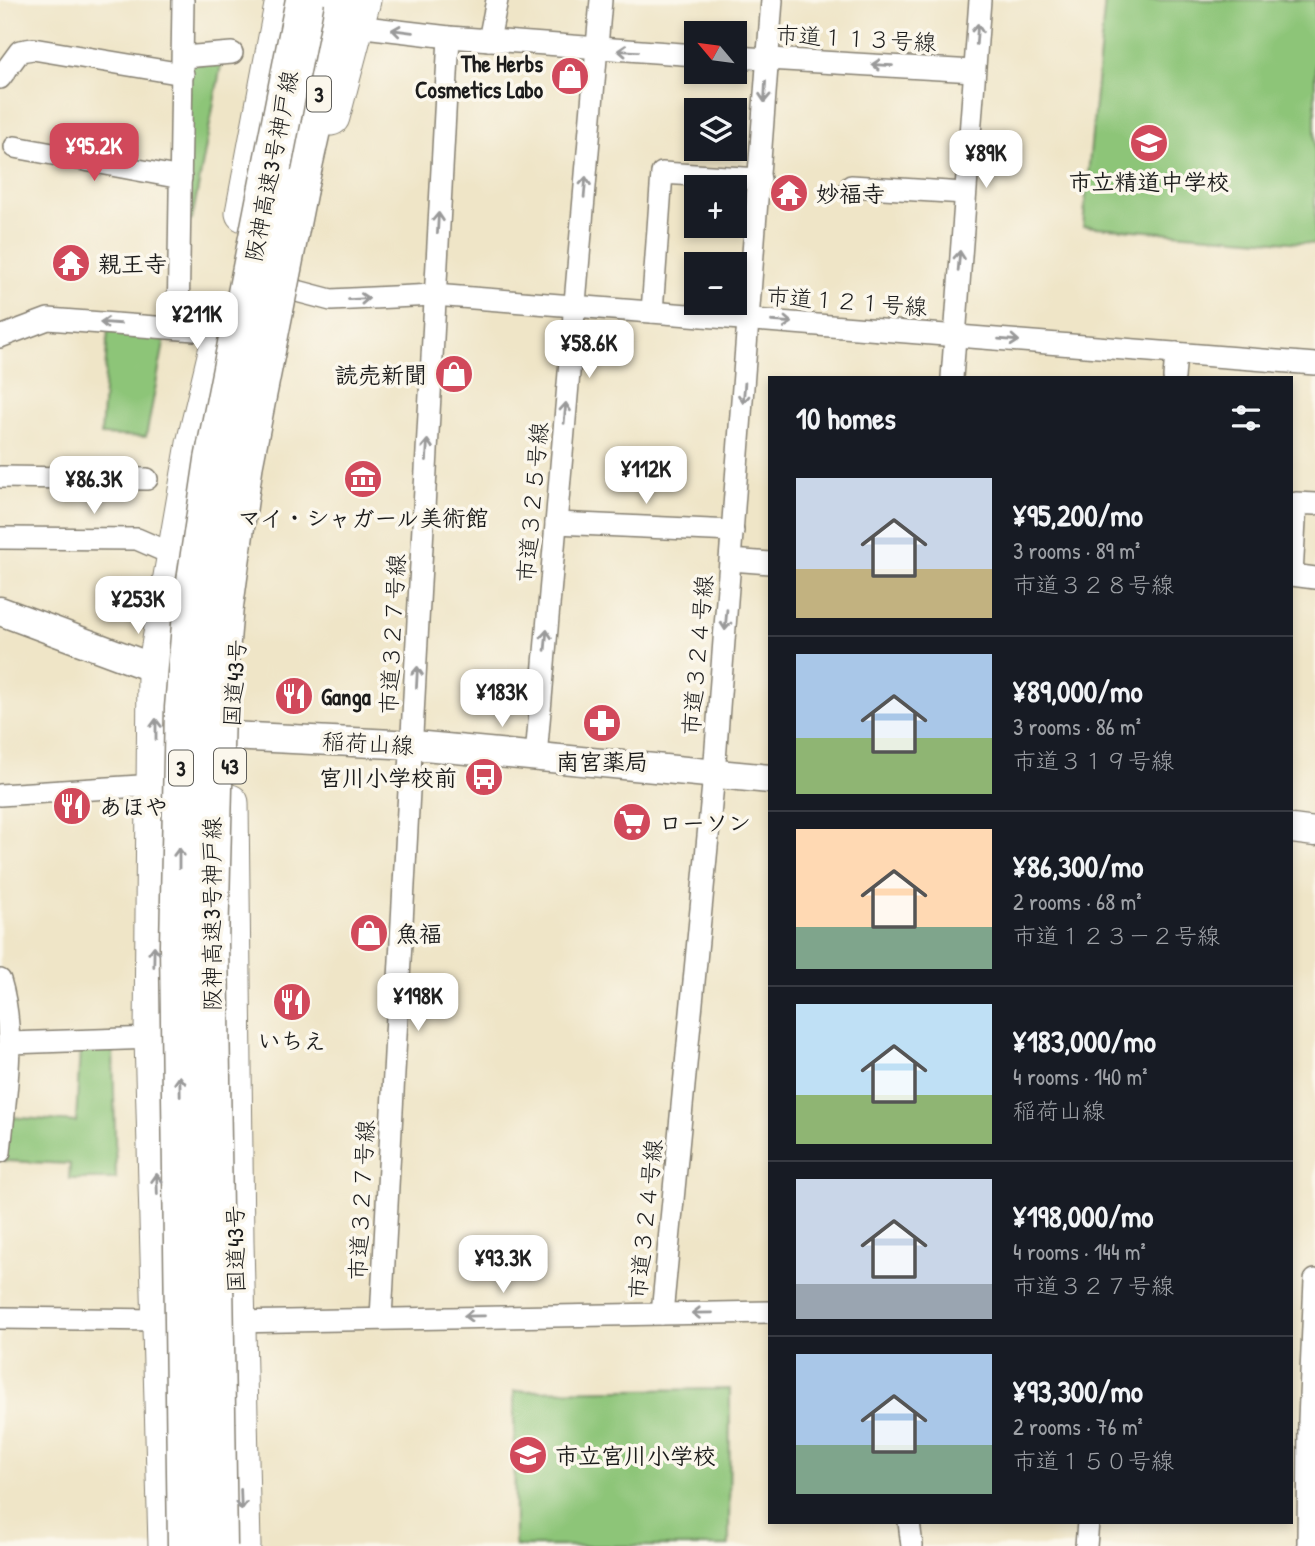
<!DOCTYPE html>
<meta charset="utf-8">
<style>
body{margin:0;font-family:"Patrick Hand","Klee One",sans-serif;background:#242831;color:#f1f3f6;height:100vh;display:flex;flex-direction:column;font-size:26px;white-space:nowrap}
*{box-sizing:border-box;margin:0}
p{font-size:23px;color:#9ea1a6}
.icon{flex:none;width:38px;height:38px;fill:none;stroke:currentColor;stroke-width:2;stroke-linecap:round;stroke-linejoin:round}
.map{position:relative;flex:1;overflow:hidden}
.side{position:absolute;left:768px;top:376px;width:525px;height:1148px;display:flex;flex-direction:column;background:#171b24;border-radius:0px;box-shadow:0 4px 10px #0003}
.side>*{flex:none}
.needle{width:46px;rotate:299deg}
.controls{position:absolute;left:684px;top:21px;display:grid;gap:14px}
.controls a{display:grid;place-items:center;width:63px;height:63px;border-radius:0px;background:#171b24;box-shadow:0 4px 10px #0003;font-size:35px}
.price{position:absolute;translate:-50% -60px;padding:0 16px;border-radius:14px;background:#fff;color:#222;font-size:23px;line-height:46px;filter:drop-shadow(0 2px 4px #0008)}
.price::after{content:'';position:absolute;left:50%;top:42px;width:21px;height:16px;margin-left:-10px;background:inherit;clip-path:polygon(0 0,100% 0,50% 100%)}
.price.on{background:#d1495b;color:#fff}
ul{padding:0;list-style:none}
li{display:flex;align-items:center;gap:21px;height:175px;padding:0 28px}
li+li{border-top:2px solid #363941}
li span{display:grid;place-items:center;flex:none;width:196px;height:140px;border-radius:0px;color:#555}
li>.icon{margin-inline-start:auto}
span .icon{width:84px;height:84px;fill:#fffc;stroke-width:1}
li b{font-size:30px}
h2{display:flex;justify-content:space-between;align-items:center;height:84px;padding:0 28px;font-size:30px}
.map>svg:first-child{display:block}
.green{fill:#8dc578;stroke:#54704a;stroke-width:2}
.lines{fill:none;stroke-linecap:round;stroke-linejoin:round}
.minor-casing{stroke:#868072;stroke-width:24}
.tertiary-casing{stroke:#868072;stroke-width:31}
.trunk-casing{stroke:#868072;stroke-width:39}
.motorway-casing{stroke:#868072;stroke-width:41}
.minor{stroke:#fff;stroke-width:21}
.tertiary{stroke:#fff;stroke-width:28}
.trunk{stroke:#fff;stroke-width:37}
.motorway{stroke:#fff;stroke-width:38}
.motorway-bridge-casing{stroke:#868072;stroke-width:41;stroke-linecap:butt}
.motorway-bridge{stroke:#fff;stroke-width:38}
.oneway{stroke:#999}
.labels{text-anchor:middle;dominant-baseline:central;stroke-width:7;stroke-linejoin:round;paint-order:stroke}
.shield{fill:#fbf7ec;stroke:#5f5e5a;stroke-width:2}
.shield-label{font-size:21px;font-weight:bold;fill:#1c1c1c}
.street-label{font-size:23px;fill:#1c1c1c;stroke:#fbf7ec}
.poi-label{font-size:23px;font-weight:bold;fill:#1c1c1c;stroke:#fbf7ec;text-anchor:start}
</style>
<div class="map">
<svg width="1315" height="1546" viewBox="0 0 1315 1546">
<rect width="100%" height="100%" fill="#fbf7ec"/>
<filter id="ink" filterUnits="userSpaceOnUse"><feTurbulence type="fractalNoise" baseFrequency=".0143" numOctaves="2"/><feDisplacementMap in="SourceGraphic" scale="14" xChannelSelector="R" yChannelSelector="G"/><feConvolveMatrix kernelMatrix="1 2 1 2 8 2 1 2 1" color-interpolation-filters="sRGB"/></filter>
<filter id="wash" filterUnits="userSpaceOnUse"><feTurbulence type="fractalNoise" baseFrequency=".00686" numOctaves="4" result="noise"/><feDisplacementMap in="SourceGraphic" scale="28" xChannelSelector="R" yChannelSelector="G"/><feGaussianBlur stdDeviation="1.57" result="paint"/><feColorMatrix in="noise" values="0 0 0 0 0 0 0 0 0 0 0 0 0 0 0 0 0 1.4 0 .05"/><feComposite in="paint" operator="in"/></filter>
<g filter="url(#wash)">
<rect width="100%" height="100%" fill="#efe5c7"/>
<g class="green">
<path d="M1105,0H1315V244L1083,226Z"/>
<path d="M222,60L192,220L187,222L188,65Z"/>
<path d="M108,328L166,333L146,437L101,435Z"/>
<path d="M80,1048H113L116,1179H69L70,1164L5,1161L9,1117L76,1122Z"/>
<path d="M730,1389L729,1546H515L514,1391Z"/>
</g>
</g>
<g filter="url(#ink)">
<g class="lines">
<defs>
<g id="minor">
<path d="M356,26L449,37L696,55"/>
<path d="M489,40L497,0"/>
<path d="M183,57L232,53"/>
<path d="M735,57L974,71"/>
<path d="M0,78L20,51L33,49L183,74"/>
<path d="M15,147L181,178"/>
<path d="M851,186L965,193"/>
<path d="M293,290L331,300L434,295L1315,364"/>
<path d="M652,312L662,173L760,179"/>
<path d="M178,327L183,0"/>
<path d="M0,337L48,319L222,332"/>
<path d="M952,378L980,0"/>
<path d="M1174,378L1176,353"/>
<path d="M0,477L147,479"/>
<path d="M556,523L733,531"/>
<path d="M0,538L137,539L176,556"/>
<path d="M731,560L770,563"/>
<path d="M1292,575L1296,503L1315,504"/>
<path d="M1292,575L1315,578"/>
<path d="M536,757L601,0"/>
<path d="M0,795L155,785"/>
<path d="M0,980C17,1036 5,1095 0,1152"/>
<path d="M10,1043L153,1038"/>
<path d="M662,1314L714,774L772,0"/>
<path d="M0,1318L161,1320"/>
<path d="M381,1318L449,37"/>
<path d="M236,1322L770,1312"/>
<path d="M909,1522L912,1546"/>
<path d="M1086,1546L1088,1522"/>
<path d="M1308,1546L1309,1420L1315,1280"/>
</g>
<g id="tertiary">
<path d="M0,611L156,669L170,683"/>
<path d="M206,714L230,736L414,745L770,779"/>
<path d="M1292,829L1315,832"/>
</g>
<g id="trunk">
<path d="M331,117L362,0"/>
<path d="M244,213L284,0"/>
<path d="M230,803L235,1242L242,1546"/>
<path d="M167,1546L153,1038L156,669L195,444L220,339"/>
</g>
<path id="motorway" d="M298,188L340,0"/>
</defs>
<use href="#minor" class="minor-casing"/>
<use href="#tertiary" class="tertiary-casing"/>
<use href="#trunk" class="trunk-casing"/>
<use href="#motorway" class="motorway-casing"/>
<use href="#minor" class="minor"/>
<use href="#tertiary" class="tertiary"/>
<use href="#trunk" class="trunk"/>
<use href="#motorway" class="motorway"/>
<defs>
<g id="motorway-bridge">
<path d="M187,1546L179,946L184,708L193,601L214,460L305,0"/>
<path d="M218,1546L209,944L215,710L224,606L244,462L298,188"/>
</g>
</defs>
<use href="#motorway-bridge" class="motorway-bridge-casing"/>
<use href="#motorway-bridge" class="motorway-bridge"/>
</g>
<defs><path id="oneway-shaft" d="M-6 0H5M1.5-3L5.5 0L1.5 3" fill="none" stroke-width="1.6" stroke-linecap="round" stroke-linejoin="round" transform="scale(1.75)"/></defs>
<g class="oneway">
<use href="#oneway-shaft" transform="translate(402 31) rotate(-173)"/>
<use href="#oneway-shaft" transform="translate(977 34) rotate(-86)"/>
<use href="#oneway-shaft" transform="translate(628 51) rotate(-177)"/>
<use href="#oneway-shaft" transform="translate(882 65) rotate(-177)"/>
<use href="#oneway-shaft" transform="translate(765 92) rotate(93)"/>
<use href="#oneway-shaft" transform="translate(585 187) rotate(-85)"/>
<use href="#oneway-shaft" transform="translate(438 223) rotate(-87)"/>
<use href="#oneway-shaft" transform="translate(959 261) rotate(-85)"/>
<use href="#oneway-shaft" transform="translate(359 299) rotate(-3)"/>
<use href="#oneway-shaft" transform="translate(782 322) rotate(4)"/>
<use href="#oneway-shaft" transform="translate(110 323) rotate(-176)"/>
<use href="#oneway-shaft" transform="translate(1009 340) rotate(5)"/>
<use href="#oneway-shaft" transform="translate(744 393) rotate(95)"/>
<use href="#oneway-shaft" transform="translate(565 413) rotate(-85)"/>
<use href="#oneway-shaft" transform="translate(427 450) rotate(-87)"/>
<use href="#oneway-shaft" transform="translate(726 620) rotate(95)"/>
<use href="#oneway-shaft" transform="translate(546 640) rotate(-85)"/>
<use href="#oneway-shaft" transform="translate(417 677) rotate(-87)"/>
<use href="#oneway-shaft" transform="translate(156 729) rotate(-90)"/>
<use href="#oneway-shaft" transform="translate(179 858) rotate(-90)"/>
<use href="#oneway-shaft" transform="translate(154 956) rotate(-89)"/>
<use href="#oneway-shaft" transform="translate(180 1086) rotate(-91)"/>
<use href="#oneway-shaft" transform="translate(157 1184) rotate(-92)"/>
<use href="#oneway-shaft" transform="translate(702 1313) rotate(179)"/>
<use href="#oneway-shaft" transform="translate(474 1316) rotate(179)"/>
<use href="#oneway-shaft" transform="translate(241 1500) rotate(88)"/>
</g>
</g>
<defs>
<symbol id="shop-disc" viewBox="-11 -11 22 22"><circle r="9.5" fill="#d1495b" stroke="#fbf7ec"/><path d="M-5-2.5h2.3a2.7 3.5 0 0 1 5.4 0H5L5.5 6h-11ZM-1.5-2.5h3a1.5 2.3 0 0 0-3 0Z" fill="#fff"/></symbol>
<symbol id="school-disc" viewBox="-11 -11 22 22"><circle r="9.5" fill="#d1495b" stroke="#fbf7ec"/><path d="M0-5L7-2L0 1L-7-2ZM-4 1L0 2.5L4 1V4Q0 6-4 4Z" fill="#fff"/></symbol>
<symbol id="temple-disc" viewBox="-11 -11 22 22"><circle r="9.5" fill="#d1495b" stroke="#fbf7ec"/><path d="M0-6L5-2H3V0L6.5 2.5H4V6H1.5V3h-3V6H-4V2.5H-6.5L-3 0V-2H-5Z" fill="#fff"/></symbol>
<symbol id="museum-disc" viewBox="-11 -11 22 22"><circle r="9.5" fill="#d1495b" stroke="#fbf7ec"/><path d="M0-6L6-3V-2H-6V-3ZM-5-1h2V3h-2ZM-1-1h2V3h-2ZM3-1h2V3H3ZM-6 4H6V6H-6Z" fill="#fff"/></symbol>
<symbol id="restaurant-disc" viewBox="-11 -11 22 22"><circle r="9.5" fill="#d1495b" stroke="#fbf7ec"/><path d="M-5-6h1v4h1v-4h1v4h1v-4h1v5L-1.5 .5V6h-2V.5L-5-1ZM5-6V6H3V1.5H1.5Q1.5-4 5-6Z" fill="#fff"/></symbol>
<symbol id="pharmacy-disc" viewBox="-11 -11 22 22"><circle r="9.5" fill="#d1495b" stroke="#fbf7ec"/><path d="M-2-6h4v4h4v4h-4v4h-4v-4h-4v-4h4Z" fill="#fff"/></symbol>
<symbol id="bus-disc" viewBox="-11 -11 22 22"><circle r="9.5" fill="#d1495b" stroke="#fbf7ec"/><path d="M-5-6H5V4H4V6H2V4H-2V6H-4V4H-5ZM-3.5-4V0h7V-4ZM-3.5 1.2v1.5H-2V1.2ZM2 1.2v1.5H3.5V1.2Z" fill="#fff"/></symbol>
<symbol id="supermarket-disc" viewBox="-11 -11 22 22"><circle r="9.5" fill="#d1495b" stroke="#fbf7ec"/><path d="M-6-5.5h2.5l.6 2H6L4.5 2H-2.5L-4.4-4H-6ZM-1.5 3.2a1.3 1.3 0 1 0 .1 0ZM3 3.2a1.3 1.3 0 1 0 .1 0Z" fill="#fff"/></symbol>
</defs>
<g fill-rule="evenodd">
<use href="#shop-disc" x="548" y="54" width="44" height="44"/>
<use href="#school-disc" x="1127" y="121" width="44" height="44"/>
<use href="#temple-disc" x="767" y="171" width="44" height="44"/>
<use href="#temple-disc" x="49" y="241" width="44" height="44"/>
<use href="#shop-disc" x="432" y="352" width="44" height="44"/>
<use href="#museum-disc" x="341" y="457" width="44" height="44"/>
<use href="#restaurant-disc" x="272" y="674" width="44" height="44"/>
<use href="#pharmacy-disc" x="580" y="701" width="44" height="44"/>
<use href="#bus-disc" x="462" y="755" width="44" height="44"/>
<use href="#restaurant-disc" x="50" y="784" width="44" height="44"/>
<use href="#supermarket-disc" x="610" y="800" width="44" height="44"/>
<use href="#shop-disc" x="347" y="911" width="44" height="44"/>
<use href="#restaurant-disc" x="270" y="980" width="44" height="44"/>
<use href="#school-disc" x="506" y="1433" width="44" height="44"/>
</g>
<g class="labels">
<g class="shield">
<rect x="307" y="76.5" width="24" height="35" rx="5"/>
<rect x="214" y="748.5" width="32" height="35" rx="5"/>
<rect x="169" y="750.5" width="24" height="35" rx="5"/>
</g>
<g class="shield-label">
<text x="319" y="94">3</text>
<text x="230" y="766">43</text>
<text x="181" y="768">3</text>
</g>
<g class="street-label">
<text transform="translate(856 38) rotate(3)">市道１１３号線</text>
<text transform="translate(271 166) rotate(-79)">阪神高速3号神戸線</text>
<text transform="translate(847 301) rotate(4)">市道１２１号線</text>
<text transform="translate(532 502) rotate(-85)">市道３２５号線</text>
<text transform="translate(392 634) rotate(-87)">市道３２７号線</text>
<text transform="translate(697 655) rotate(-85)">市道３２４号線</text>
<text transform="translate(234 683) rotate(-86)">国道43号</text>
<text transform="translate(368 743) rotate(3)">稲荷山線</text>
<text transform="translate(211 914) rotate(-90)">阪神高速3号神戸線</text>
<text transform="translate(361 1200) rotate(-87)">市道３２７号線</text>
<text transform="translate(645 1219) rotate(-84)">市道３２４号線</text>
<text transform="translate(235 1249) rotate(-91)">国道43号</text>
</g>
<g class="poi-label">
<text x="543" y="63" text-anchor="end">The Herbs<tspan x="543" dy="26">Cosmetics Labo</tspan></text>
<text x="1149" y="181" text-anchor="middle">市立精道中学校</text>
<text x="816" y="193">妙福寺</text>
<text x="98" y="263">親王寺</text>
<text x="427" y="374" text-anchor="end">読売新聞</text>
<text x="363" y="517" text-anchor="middle">マイ・シャガール美術館</text>
<text x="321" y="696">Ganga</text>
<text x="602" y="761" text-anchor="middle">南宮薬局</text>
<text x="457" y="777" text-anchor="end">宮川小学校前</text>
<text x="99" y="806">あほや</text>
<text x="659" y="822">ローソン</text>
<text x="396" y="933">魚福</text>
<text x="292" y="1040" text-anchor="middle">いちえ</text>
<text x="555" y="1455">市立宮川小学校</text>
</g>
</g>
</svg>
<div class="controls">
<a><svg class="needle" viewBox="-14 -14 28 28"><path d="M0-13l5 13h-10z" fill="#e53935"/><path d="M0 13l5-13h-10z" fill="#9ea1a6"/></svg></a>
<a><svg class="icon" aria-label="layers" viewBox="0 0 24 24"><path d="M12 4l9 5-9 5-9-5zM3 14l9 5 9-5"/></svg></a>
<a>+</a>
<a>−</a>
</div>
<b class="price on" style="left:94px;top:183px">¥95.2K</b>
<b class="price" style="left:986px;top:190px">¥89K</b>
<b class="price" style="left:197px;top:351px">¥211K</b>
<b class="price" style="left:589px;top:380px">¥58.6K</b>
<b class="price" style="left:646px;top:506px">¥112K</b>
<b class="price" style="left:94px;top:516px">¥86.3K</b>
<b class="price" style="left:138px;top:636px">¥253K</b>
<b class="price" style="left:502px;top:729px">¥183K</b>
<b class="price" style="left:418px;top:1033px">¥198K</b>
<b class="price" style="left:503px;top:1295px">¥93.3K</b>
<section class="side">
<h2>10 homes<svg class="icon" aria-label="filters" viewBox="0 0 24 24"><path d="M4 7h16M4 17h16"/><circle cx="9" cy="7" r="2"/><circle cx="15" cy="17" r="2"/></svg></h2>
<ul>
<li><span style="background:linear-gradient(#c9d6e8 65%,#c2b280 0)"><svg class="icon" aria-label="home" viewBox="0 0 24 24"><path d="M3 11l9-7 9 7M6 9v11h12V9"/></svg></span><div><b>¥95,200/mo</b><p>3 rooms · 89 m²</p><p>市道３２８号線</p></div></li>
<li><span style="background:linear-gradient(#a9c7e8 60%,#8fb573 0)"><svg class="icon" aria-label="home" viewBox="0 0 24 24"><path d="M3 11l9-7 9 7M6 9v11h12V9"/></svg></span><div><b>¥89,000/mo</b><p>3 rooms · 86 m²</p><p>市道３１９号線</p></div></li>
<li><span style="background:linear-gradient(#ffd9b3 70%,#7fa58c 0)"><svg class="icon" aria-label="home" viewBox="0 0 24 24"><path d="M3 11l9-7 9 7M6 9v11h12V9"/></svg></span><div><b>¥86,300/mo</b><p>2 rooms · 68 m²</p><p>市道１２３－２号線</p></div></li>
<li><span style="background:linear-gradient(#bfe0f5 65%,#8fb573 0)"><svg class="icon" aria-label="home" viewBox="0 0 24 24"><path d="M3 11l9-7 9 7M6 9v11h12V9"/></svg></span><div><b>¥183,000/mo</b><p>4 rooms · 140 m²</p><p>稲荷山線</p></div></li>
<li><span style="background:linear-gradient(#c9d6e8 75%,#9aa5b1 0)"><svg class="icon" aria-label="home" viewBox="0 0 24 24"><path d="M3 11l9-7 9 7M6 9v11h12V9"/></svg></span><div><b>¥198,000/mo</b><p>4 rooms · 144 m²</p><p>市道３２７号線</p></div></li>
<li><span style="background:linear-gradient(#a9c7e8 65%,#7fa58c 0)"><svg class="icon" aria-label="home" viewBox="0 0 24 24"><path d="M3 11l9-7 9 7M6 9v11h12V9"/></svg></span><div><b>¥93,300/mo</b><p>2 rooms · 76 m²</p><p>市道１５０号線</p></div></li>
</ul>
</section>
</div>
